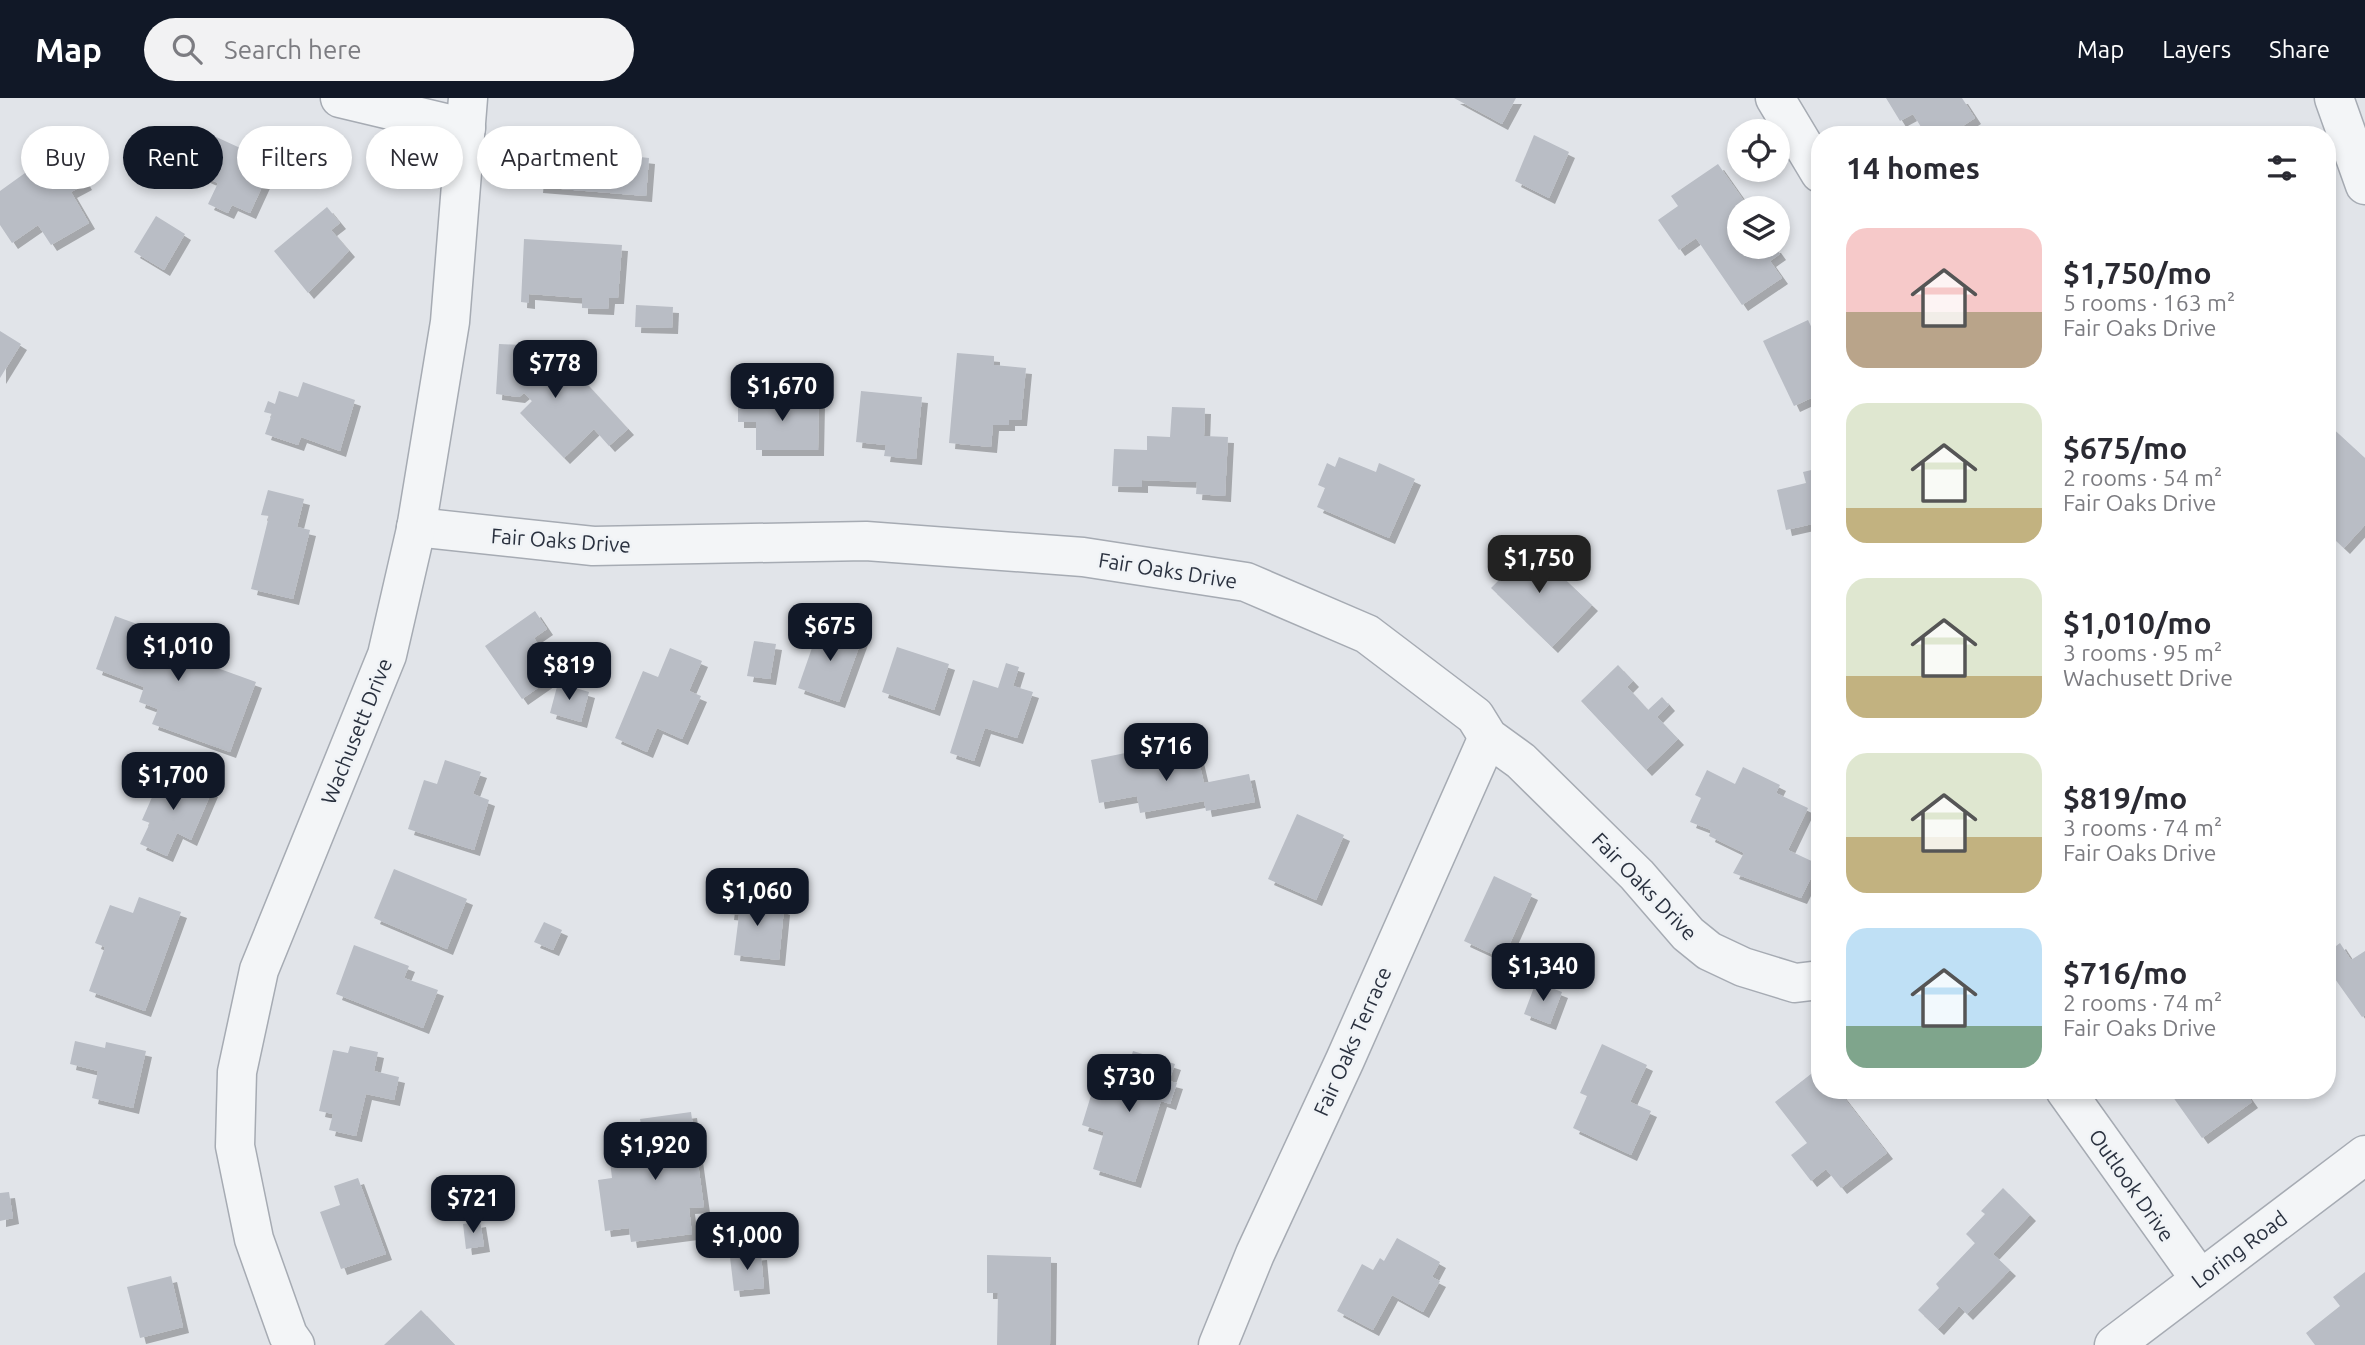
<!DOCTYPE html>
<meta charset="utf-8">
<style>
body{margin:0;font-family:Ubuntu,sans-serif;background:#f2f2f3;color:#2b2b33;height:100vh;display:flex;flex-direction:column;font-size:26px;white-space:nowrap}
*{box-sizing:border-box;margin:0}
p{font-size:23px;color:#7c7c81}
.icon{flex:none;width:38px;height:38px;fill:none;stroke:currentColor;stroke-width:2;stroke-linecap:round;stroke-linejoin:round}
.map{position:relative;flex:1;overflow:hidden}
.details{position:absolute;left:1811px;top:28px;width:525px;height:973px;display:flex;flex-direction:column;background:#fff;border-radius:28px;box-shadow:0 4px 10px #0003}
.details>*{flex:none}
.top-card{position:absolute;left:21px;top:28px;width:665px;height:63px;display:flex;gap:14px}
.fabs{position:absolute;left:1727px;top:21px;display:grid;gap:14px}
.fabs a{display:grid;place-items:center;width:63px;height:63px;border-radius:50%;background:#fff;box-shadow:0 4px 10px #0003;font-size:35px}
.price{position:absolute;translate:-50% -60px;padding:0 16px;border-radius:14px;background:#111827;color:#fff;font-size:23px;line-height:46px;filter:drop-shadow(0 2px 4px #0008)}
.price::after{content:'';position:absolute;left:50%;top:42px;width:21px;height:16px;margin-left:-10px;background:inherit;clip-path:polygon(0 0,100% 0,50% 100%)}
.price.current{background:#222;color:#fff}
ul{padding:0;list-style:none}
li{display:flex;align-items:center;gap:21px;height:175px;padding:0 35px}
li span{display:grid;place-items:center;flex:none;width:196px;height:140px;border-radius:21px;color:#555}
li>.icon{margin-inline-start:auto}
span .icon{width:84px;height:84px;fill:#fffc;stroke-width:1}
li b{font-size:30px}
h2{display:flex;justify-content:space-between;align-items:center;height:84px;padding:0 35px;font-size:30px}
.pill{padding:0 24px;border-radius:32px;background:#fff;box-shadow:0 4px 10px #0003;font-size:24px;line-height:63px}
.pill.current{background:#111827;color:#fff}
header{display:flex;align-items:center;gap:42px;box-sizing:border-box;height:98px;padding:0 35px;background:#111827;color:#fff}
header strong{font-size:33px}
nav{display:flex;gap:38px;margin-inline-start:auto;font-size:24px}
.search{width:490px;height:63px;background:#f2f2f3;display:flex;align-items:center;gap:18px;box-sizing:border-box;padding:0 24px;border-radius:38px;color:#7c7c81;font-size:26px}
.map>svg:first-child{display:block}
.building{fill:#b9bdc5;filter:url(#shadow)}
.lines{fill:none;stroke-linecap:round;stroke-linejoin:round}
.minor-casing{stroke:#a6abb3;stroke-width:41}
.minor{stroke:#f3f5f7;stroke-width:38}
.labels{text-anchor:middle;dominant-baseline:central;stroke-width:5;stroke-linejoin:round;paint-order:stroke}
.street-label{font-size:21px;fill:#2a313f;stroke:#f0f3f6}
</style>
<header>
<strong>Map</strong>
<div class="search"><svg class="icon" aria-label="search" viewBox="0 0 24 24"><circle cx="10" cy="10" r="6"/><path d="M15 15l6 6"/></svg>Search here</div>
<nav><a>Map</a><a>Layers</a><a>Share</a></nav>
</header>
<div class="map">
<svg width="2365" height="1247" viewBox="0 0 2365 1247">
<defs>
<filter id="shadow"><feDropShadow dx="6" dy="6" stdDeviation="0" flood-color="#0004"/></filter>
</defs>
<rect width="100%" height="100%" fill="#e1e4e9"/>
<g class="building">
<path d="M1454,0H1516L1502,26Z"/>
<path d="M1886,0H1962L1975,20L1949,37H1926L1913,16L1900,23Z"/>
<path d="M201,32L273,65L250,115L232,107L228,115L208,106L218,85L184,70Z"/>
<path d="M542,36L624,43L622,57L649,60L646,98L537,89Z"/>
<path d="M1534,37L1569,54L1549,100L1515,83Z"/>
<path d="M64,47L86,86L71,94L89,125L51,147L38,127L12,145L0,127V93Z"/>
<path d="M1718,66L1749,110H1740V149H1775L1780,156L1770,163L1782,180L1742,207L1696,140L1679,152L1658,122L1678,108L1671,98Z"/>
<path d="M327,109L340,125L331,132L349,153L308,195L274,153Z"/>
<path d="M156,118L185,136L164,172L134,154Z"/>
<path d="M524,141L622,147L618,200H609L608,211L582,210V200L529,196V205L521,204Z"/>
<path d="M636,207L673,209L672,230L635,229Z"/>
<path d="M1808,222L1820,247V296L1794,308L1763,243Z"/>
<path d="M0,233L21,246L0,280Z"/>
<path d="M499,246L543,248L542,286H551L553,270L573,271L628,331L609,348L594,331L564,360L520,315L532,303L524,295L519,299L496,296Z"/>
<path d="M957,255L994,258V267L1026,270L1021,322H1009V327H993L991,349L949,345Z"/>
<path d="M303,284L355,302L340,353L301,339L298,347L265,336L272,316L264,314L268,303L275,306L279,293L298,299Z"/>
<path d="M861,293L922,299L916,361L884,358L886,347L856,344Z"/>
<path d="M738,300L819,301L818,352H756V324H738Z"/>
<path d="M1172,309L1205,310L1204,338L1228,339L1225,398L1196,396L1197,384L1142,382V389L1112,388L1114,351L1147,352V338L1170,339Z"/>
<path d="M2328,326L2365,360V427L2344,450L2328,435Z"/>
<path d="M1339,359L1376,374L1379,365L1415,381L1389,440L1317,409L1325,390L1318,387L1327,365L1335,369Z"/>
<path d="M1820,370V435L1817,425L1786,432L1777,392L1806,385L1803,374Z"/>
<path d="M268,392L304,401L297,429L310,432L293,501L251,491L269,418L261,417Z"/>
<path d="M1530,448L1592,507L1552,549L1491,490L1505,476L1492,464L1504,452L1517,463Z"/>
<path d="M535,513L547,531L534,540L558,576L522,601L485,548Z"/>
<path d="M115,518L203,550L198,563L256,584L230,654L152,626L158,611L139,604L144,589L96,571Z"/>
<path d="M820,527L862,541L839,604L798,590Z"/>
<path d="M754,543L776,546L770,581L747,578Z"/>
<path d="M897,549L949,566L934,612L882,594Z"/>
<path d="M670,550L702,563L689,593L701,598L682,641L657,630L647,654L615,640L643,573L658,579Z"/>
<path d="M1006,565L1019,569L1013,588L1033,594L1017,640L985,630L974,663L950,655L973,582L998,590Z"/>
<path d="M1618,567L1633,583L1627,589L1648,612L1662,599L1669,607L1657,619L1678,641L1646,672L1581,603Z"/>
<path d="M558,585L589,594L581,624L550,615Z"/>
<path d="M1135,653L1137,666L1197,655L1204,685L1249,676L1255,704L1206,713L1204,703L1140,715L1137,698L1099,705L1091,662Z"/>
<path d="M445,662L481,674L473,696L489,702L474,752L408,731L424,682L437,686Z"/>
<path d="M1743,669L1780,687L1776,695L1808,710L1788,752L1818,766L1801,800L1733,775L1744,755L1709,738L1711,732L1690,724L1701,700L1695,697L1707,672L1735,686Z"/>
<path d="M164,672L212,693L191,742L177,735L167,758L140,746L150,725L142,722Z"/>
<path d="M1297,716L1344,737L1316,802L1268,781Z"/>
<path d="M394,771L467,801L447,851L374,820Z"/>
<path d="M1494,778L1532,796L1503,861L1464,843Z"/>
<path d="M740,795L784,811L779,862L734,857L739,817L728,816L730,800L740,802Z"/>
<path d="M139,799L181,814L145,913L89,893L105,849L95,845L110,807L133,815Z"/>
<path d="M544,824L562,832L553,852L534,844Z"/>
<path d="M2340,845L2351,862L2365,853V917L2362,919L2328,871V854Z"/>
<path d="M354,847L409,868L404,880L438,892L423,930L336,896Z"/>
<path d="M1536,884L1562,894L1550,926L1524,916Z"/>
<path d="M75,943L105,950L106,944L146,953L133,1010L92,1000L98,973L70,966Z"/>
<path d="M1602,946L1647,967L1630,1004L1651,1013L1631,1057L1573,1030L1587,998L1580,995Z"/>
<path d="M350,948L378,954L374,973L399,979L394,1002L366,996L356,1038L329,1032L333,1016L319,1013L333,952L348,955Z"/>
<path d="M1133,953L1175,966L1169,983L1177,985L1170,1006L1161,1003L1135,1084L1093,1071L1104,1034L1082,1027L1096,981L1122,989Z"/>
<path d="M1820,969V992H1838L1887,1055L1841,1090L1826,1071L1811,1083L1791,1057L1807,1045L1775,1004Z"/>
<path d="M2168,992H2248L2245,994L2252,1004L2202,1040Z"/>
<path d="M691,1014L704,1109L689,1110L692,1136L631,1144L629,1130L605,1133L598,1082L612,1080L609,1055L645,1050L640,1021Z"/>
<path d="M358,1080L386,1156L341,1171L320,1114L340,1107L334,1088Z"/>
<path d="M2003,1090L2030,1117L1993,1156L2010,1172L1967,1216L1959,1208L1938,1231L1918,1212L1939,1190L1936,1186L1975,1145L1966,1136L1985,1116L1981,1113Z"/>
<path d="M9,1094L13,1120L0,1123V1095Z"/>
<path d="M480,1123L484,1148L466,1151L463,1126Z"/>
<path d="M1397,1140L1440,1164L1432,1179L1440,1183L1423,1214L1392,1197L1373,1232L1337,1213L1362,1166L1373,1172L1380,1160L1384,1163Z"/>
<path d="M761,1156L764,1190L734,1193L730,1159Z"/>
<path d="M987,1157L1051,1159L1050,1247H997L998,1195H987Z"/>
<path d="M2365,1174V1247H2315L2306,1235L2340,1208L2333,1199Z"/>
<path d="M171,1178L183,1229L140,1240L127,1189Z"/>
<path d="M421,1212L455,1247H384Z"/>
</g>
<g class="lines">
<defs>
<g id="minor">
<path d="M340,0L466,30"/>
<path d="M1775,0L1820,75"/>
<path d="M2334,0L2365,87"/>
<path d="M416,429L593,448L866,443L1083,459L1246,484L1367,536L1475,618L1488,639L1521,663L1637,777L1688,836L1709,853L1743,869L1795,885L1820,882"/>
<path d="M2065,992L2200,1181"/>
<path d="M295,1247L288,1237L254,1141L235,1048L237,974L259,872L387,557L416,431L450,224L468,0"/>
<path d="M1218,1247L1255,1156L1345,962L1488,639"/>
<path d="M2114,1247L2365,1057"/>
</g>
</defs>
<use href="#minor" class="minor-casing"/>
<use href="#minor" class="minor"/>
</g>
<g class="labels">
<g class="street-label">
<text transform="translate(561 442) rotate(4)">Fair Oaks Drive</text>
<text transform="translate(1168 472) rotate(9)">Fair Oaks Drive</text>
<text transform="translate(356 633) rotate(-68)">Wachusett Drive</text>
<text transform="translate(1645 788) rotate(46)">Fair Oaks Drive</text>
<text transform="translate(1352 943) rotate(-66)">Fair Oaks Terrace</text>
<text transform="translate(2132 1087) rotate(55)">Outlook Drive</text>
<text transform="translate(2239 1151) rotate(-37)">Loring Road</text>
</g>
</g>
</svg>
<div class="fabs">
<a><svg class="icon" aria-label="locate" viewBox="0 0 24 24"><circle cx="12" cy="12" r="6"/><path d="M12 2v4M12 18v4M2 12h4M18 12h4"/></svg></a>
<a><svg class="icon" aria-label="layers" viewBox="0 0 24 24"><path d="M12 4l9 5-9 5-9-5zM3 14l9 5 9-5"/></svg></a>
</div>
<b class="price" style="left:555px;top:302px">$778</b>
<b class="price" style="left:782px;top:325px">$1,670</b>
<b class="price current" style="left:1539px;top:497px">$1,750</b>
<b class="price" style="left:830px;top:565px">$675</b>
<b class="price" style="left:178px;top:585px">$1,010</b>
<b class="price" style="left:569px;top:604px">$819</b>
<b class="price" style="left:1166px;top:685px">$716</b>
<b class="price" style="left:173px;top:714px">$1,700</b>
<b class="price" style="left:757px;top:830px">$1,060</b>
<b class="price" style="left:1543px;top:905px">$1,340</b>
<b class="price" style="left:1129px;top:1016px">$730</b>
<b class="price" style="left:655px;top:1084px">$1,920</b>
<b class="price" style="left:473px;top:1137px">$721</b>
<b class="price" style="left:747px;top:1174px">$1,000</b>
<div class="top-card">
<a class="pill">Buy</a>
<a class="pill current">Rent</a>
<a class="pill">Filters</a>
<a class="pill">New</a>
<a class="pill">Apartment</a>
</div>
<section class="details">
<h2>14 homes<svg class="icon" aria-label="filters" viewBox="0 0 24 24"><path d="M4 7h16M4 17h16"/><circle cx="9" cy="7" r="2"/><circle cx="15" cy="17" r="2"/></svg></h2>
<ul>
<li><span style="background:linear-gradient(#f6c9c9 60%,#b9a48a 0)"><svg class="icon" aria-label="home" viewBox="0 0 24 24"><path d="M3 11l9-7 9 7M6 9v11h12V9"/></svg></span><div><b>$1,750/mo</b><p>5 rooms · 163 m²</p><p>Fair Oaks Drive</p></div></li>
<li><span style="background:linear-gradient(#dfe7d0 75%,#c2b280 0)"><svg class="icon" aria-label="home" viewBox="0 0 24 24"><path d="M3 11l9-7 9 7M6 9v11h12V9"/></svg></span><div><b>$675/mo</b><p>2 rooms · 54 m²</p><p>Fair Oaks Drive</p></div></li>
<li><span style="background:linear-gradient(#dfe7d0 70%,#c2b280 0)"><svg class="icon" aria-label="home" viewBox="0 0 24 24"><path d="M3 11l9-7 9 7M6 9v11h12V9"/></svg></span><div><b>$1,010/mo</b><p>3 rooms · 95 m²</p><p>Wachusett Drive</p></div></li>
<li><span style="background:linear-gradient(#dfe7d0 60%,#c2b280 0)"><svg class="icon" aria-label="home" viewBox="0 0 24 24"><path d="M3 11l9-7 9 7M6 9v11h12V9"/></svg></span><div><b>$819/mo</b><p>3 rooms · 74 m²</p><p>Fair Oaks Drive</p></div></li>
<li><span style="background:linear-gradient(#bfe0f5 70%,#7fa58c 0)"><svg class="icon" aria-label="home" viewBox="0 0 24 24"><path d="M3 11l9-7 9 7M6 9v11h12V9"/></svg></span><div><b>$716/mo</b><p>2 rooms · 74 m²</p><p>Fair Oaks Drive</p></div></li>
</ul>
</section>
</div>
